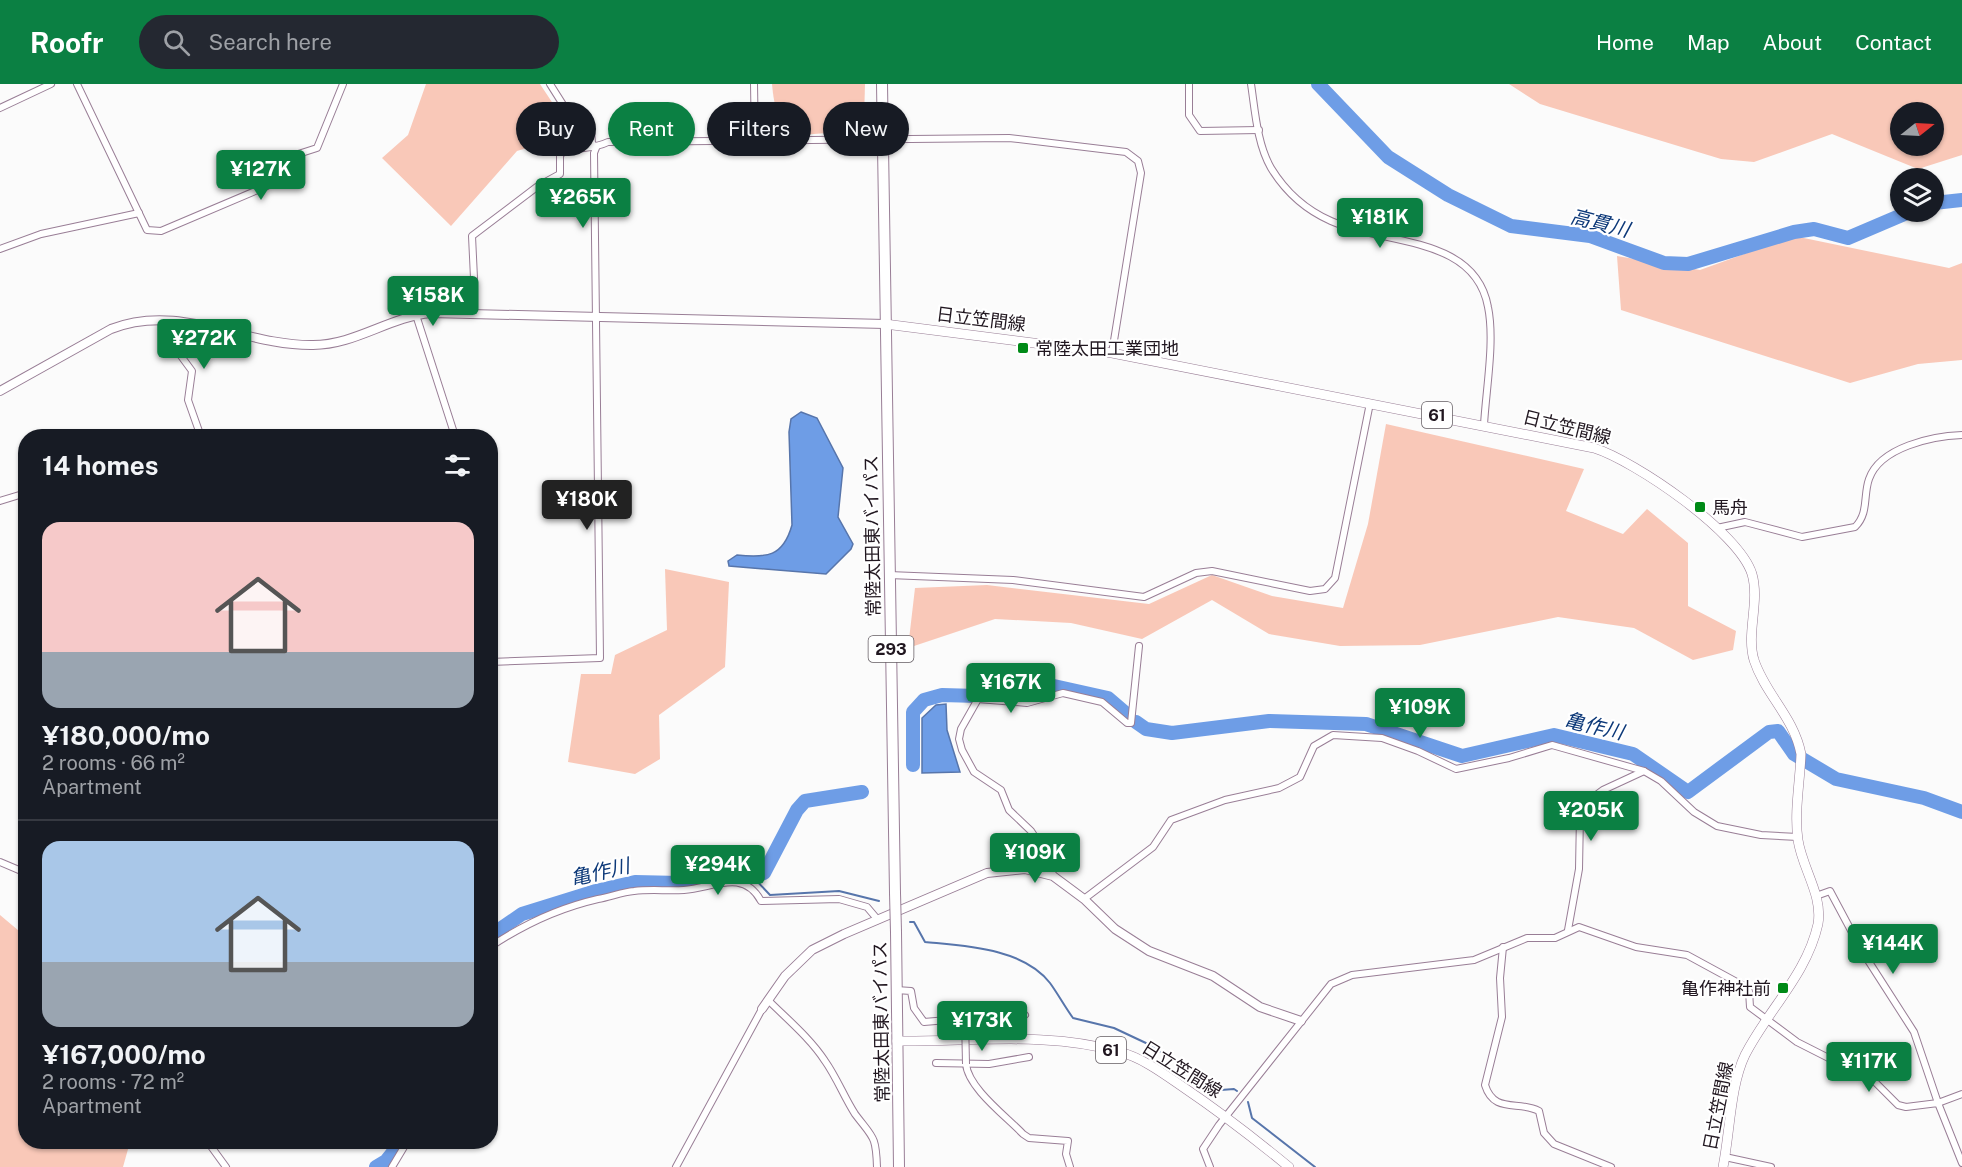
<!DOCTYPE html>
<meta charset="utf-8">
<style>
body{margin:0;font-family:"Public Sans","Noto Sans JP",sans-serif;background:#242831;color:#f1f3f6;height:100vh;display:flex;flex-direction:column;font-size:22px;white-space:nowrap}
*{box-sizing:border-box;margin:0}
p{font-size:20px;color:#9ea1a6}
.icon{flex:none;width:33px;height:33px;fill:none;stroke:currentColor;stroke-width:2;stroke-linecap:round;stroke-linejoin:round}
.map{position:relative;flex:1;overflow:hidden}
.side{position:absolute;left:18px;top:345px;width:480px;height:720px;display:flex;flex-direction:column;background:#171b24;border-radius:24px;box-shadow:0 2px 4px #0004}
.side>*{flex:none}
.banner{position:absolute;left:516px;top:18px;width:570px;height:54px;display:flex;gap:12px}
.needle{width:39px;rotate:72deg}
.fabs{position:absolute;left:1890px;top:18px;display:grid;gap:12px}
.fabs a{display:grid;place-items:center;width:54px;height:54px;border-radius:50%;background:#171b24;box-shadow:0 2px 4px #0004;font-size:30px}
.price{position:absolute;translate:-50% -51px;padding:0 14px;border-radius:6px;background:#0b8043;color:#fff;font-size:20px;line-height:39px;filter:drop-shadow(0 2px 3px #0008)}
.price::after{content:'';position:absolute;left:50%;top:36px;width:18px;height:14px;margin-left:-9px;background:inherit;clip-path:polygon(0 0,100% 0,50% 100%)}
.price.on{background:#222;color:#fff}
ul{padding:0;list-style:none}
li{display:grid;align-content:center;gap:12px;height:318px;padding:0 24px}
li+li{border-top:2px solid #363941}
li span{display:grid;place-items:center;height:186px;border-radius:18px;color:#555}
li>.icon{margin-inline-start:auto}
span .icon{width:108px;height:108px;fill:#fffc;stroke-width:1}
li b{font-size:26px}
h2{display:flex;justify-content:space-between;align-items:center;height:72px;padding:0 24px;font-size:26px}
.chip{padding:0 21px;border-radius:27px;background:#171b24;box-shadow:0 2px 4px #0004;font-size:21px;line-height:54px}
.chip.on{background:#0b8043;color:#fff}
header{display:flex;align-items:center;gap:36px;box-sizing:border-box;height:84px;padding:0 30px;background:#0b8043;color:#fff}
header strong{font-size:28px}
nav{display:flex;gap:33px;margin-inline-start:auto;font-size:21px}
.search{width:420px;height:54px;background:#242831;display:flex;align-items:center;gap:15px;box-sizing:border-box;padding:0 21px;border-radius:33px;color:#9ea1a6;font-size:22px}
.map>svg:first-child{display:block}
.green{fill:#f9c8b8;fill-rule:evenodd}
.water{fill:#6e9de6;stroke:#5775ab;stroke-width:1.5}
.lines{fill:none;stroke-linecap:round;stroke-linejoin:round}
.stream{stroke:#5775ab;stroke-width:2}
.river{stroke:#6e9de6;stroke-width:14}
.street-casing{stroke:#997e96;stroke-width:8}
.secondary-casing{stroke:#997e96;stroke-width:10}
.primary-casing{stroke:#997e96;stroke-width:10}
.highway-casing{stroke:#997e96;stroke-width:12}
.street{stroke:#fff;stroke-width:6}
.secondary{stroke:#fff;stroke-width:8}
.primary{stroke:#fff;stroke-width:9}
.highway{stroke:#fff;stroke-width:10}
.street-bridge-casing{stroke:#997e96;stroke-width:8;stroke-linecap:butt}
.highway-bridge-casing{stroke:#997e96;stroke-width:12;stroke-linecap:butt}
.street-bridge{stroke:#fff;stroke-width:6}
.highway-bridge{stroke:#fff;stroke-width:10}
.poi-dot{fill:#008a17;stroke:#fff;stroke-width:2}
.labels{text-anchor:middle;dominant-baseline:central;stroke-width:4.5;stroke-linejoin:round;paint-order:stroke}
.shield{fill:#fff;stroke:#645d63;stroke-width:1.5}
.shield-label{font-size:16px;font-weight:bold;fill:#211720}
.street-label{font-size:18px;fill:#211720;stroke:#fff}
.poi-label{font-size:18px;fill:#211720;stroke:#fff;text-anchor:start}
.water-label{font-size:20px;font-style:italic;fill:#0d3979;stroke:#fff}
</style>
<header>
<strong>Roofr</strong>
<div class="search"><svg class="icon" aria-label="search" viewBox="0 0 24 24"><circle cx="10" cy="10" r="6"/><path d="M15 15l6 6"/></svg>Search here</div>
<nav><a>Home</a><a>Map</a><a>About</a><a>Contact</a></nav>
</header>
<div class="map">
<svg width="1962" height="1083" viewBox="0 0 1962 1083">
<rect width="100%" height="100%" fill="#fbfbfb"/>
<g class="green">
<path d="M426,0H540L573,50L517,67L451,142L382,74L408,51Z"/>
<path d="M772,0H865L864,36L853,47L801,51C777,44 774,21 772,0Z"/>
<path d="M1509,0H1962V71L1918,85L1832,50L1754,78L1721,75L1540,20ZM1900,28H1934V62H1900Z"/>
<path d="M1794,152L1949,184L1962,179V276L1918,280L1850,299L1621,226L1617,172L1700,186Z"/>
<path d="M1386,340L1584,385L1566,427L1623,450L1647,425L1688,459V522L1736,547L1733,566L1693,576L1634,544L1558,533L1420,561L1340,562L1269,550L1212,516L1142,555L1071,539L995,535L908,564L915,504L987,501L1149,520L1212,491L1272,512L1343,524L1368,440Z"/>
<path d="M665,485L729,498L725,583L659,631L660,675L635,690L568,678L581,590H611L615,571L667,546Z"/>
<path d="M0,831L25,852L26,1058H130L123,1083H0Z"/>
</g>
<g class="water">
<path d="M801,328L817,334L843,384L838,433L853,460L851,465L826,490L729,482L728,477L737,471C767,474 783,473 792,441L789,348L791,335Z"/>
<path d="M946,620L947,646L960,688L922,689V634L936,621Z"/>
</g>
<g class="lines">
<g class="stream">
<path d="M753,793L770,811L839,807L879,817"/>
<path d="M910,838H914L925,858C965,862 1023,864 1050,899C1058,910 1065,923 1073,934L1114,944L1148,960L1221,1006L1234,1005L1237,1007"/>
<path d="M1248,1018L1252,1034L1315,1083"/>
</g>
<g class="river">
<path d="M1318,0L1388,73L1448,111L1511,142L1590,152L1664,179L1688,180L1794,148L1814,145L1848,154L1909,128"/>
<path d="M1934,119L1962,116"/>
<path d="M1136,638L1146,645L1172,649L1269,637L1366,640L1462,672L1554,651L1633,670L1688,708L1769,648L1778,647L1794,670L1836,695L1924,714L1962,728"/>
<path d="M913,681V628L924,616L942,611L1014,613L1054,602L1108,614L1129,632"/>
<path d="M490,852L522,830L596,807L635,798L680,799L728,790L753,793L764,789L797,726L805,717L862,708"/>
<path d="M376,1083L386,1077L401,1058"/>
</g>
<defs>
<g id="street">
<path d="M77,0L147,146L161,147L267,102L292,72L317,64L343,0"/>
<path d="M754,0L755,58"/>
<path d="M1189,0V31L1200,47L1259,46"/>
<path d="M1251,0C1255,26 1257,60 1271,84C1285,107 1306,126 1331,137C1383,161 1475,151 1488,223C1495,257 1486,305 1484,341"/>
<path d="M0,24L51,0"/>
<path d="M0,165L41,150L139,129"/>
<path d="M439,229L474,194L472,152L538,102L560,90V70C576,62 592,66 608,58L1009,54L1126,68L1138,77L1141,89L1112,269"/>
<path d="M416,231L455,352"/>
<path d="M194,352L200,350L188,316L192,287L181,272V260L190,257L233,259L235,248"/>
<path d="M0,417L26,409"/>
<path d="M1717,444L1745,438L1802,453L1855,443C1869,429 1863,412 1869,395C1880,363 1933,352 1962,351"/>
<path d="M889,491L1013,496L1144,513L1196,489L1212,487L1310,507L1325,505L1335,494L1370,319"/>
<path d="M490,578L600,574L594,69L596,64L592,59L591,46L574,38L550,0"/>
<path d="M0,778L26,789"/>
<path d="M1053,792L1049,774L1031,747L1009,726L1001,706L974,688L962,666L959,655L961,645L978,615L1027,619L1063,609L1102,618L1127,639H1131L1139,562"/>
<path d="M1816,812L1830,807L1862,867L1914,948L1938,1019L1962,1010"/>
<path d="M1084,815L1153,763L1171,736L1225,716L1279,704L1300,693L1314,662L1333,651L1382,654L1418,667L1456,685L1509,674L1552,661L1644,687L1661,697L1694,728L1717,742L1761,751L1798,753"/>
<path d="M1568,846L1579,785L1580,731L1591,715L1603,706L1644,687"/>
<path d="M490,863C524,840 559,824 598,815C610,813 622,808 634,807C650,805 667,807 684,806C713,804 743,784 761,817L839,815L867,823L878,836"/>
<path d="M1503,863L1500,894L1502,933L1485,1001C1494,1030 1518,1016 1539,1027L1544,1049L1554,1060L1611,1083"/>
<path d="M896,906L911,907L914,924L924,938L994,932L1020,935L1025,931"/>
<path d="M768,916C787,935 810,954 825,977C837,994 844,1013 855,1030C873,1054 876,1051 877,1083"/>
<path d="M936,979L989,980L1029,973"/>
<path d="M966,980C968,1004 1007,1033 1023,1050L1029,1054L1068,1057L1066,1070L1070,1083"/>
<path d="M210,1061L226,1083"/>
<path d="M1725,1073L1771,1083"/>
<path d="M392,1083L407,1058"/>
<path d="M676,1083L762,925"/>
<path d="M1210,1083L1203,1065L1219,1041L1331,900L1352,891L1474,876L1527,854H1555L1579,843L1636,863L1687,871L1744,902L1749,907L1750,923L1797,958L1874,997L1898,1021L1906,1023L1938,1019L1962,1079"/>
</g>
<g id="secondary">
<path d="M0,307L111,245C180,218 244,262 313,261C355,261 389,233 431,229L885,240"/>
<path d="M762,925L785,892L812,866L844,850L987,789L1025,785L1053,792L1084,815L1115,845L1149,867L1213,892L1260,923L1301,937"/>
</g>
<g id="primary">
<path d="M885,240L1112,269L1594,364C1635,377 1739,448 1752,490C1760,518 1746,549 1754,576C1765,610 1794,633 1801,670C1800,698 1794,728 1798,756C1802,784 1823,811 1818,840C1807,890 1768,926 1745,971C1730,1002 1730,1049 1723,1083"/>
<path d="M897,957C970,958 1049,947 1120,968C1143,974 1164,990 1183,1003C1220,1028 1255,1055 1289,1083"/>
</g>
<g id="highway">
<path d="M882,0L895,809"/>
<path d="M896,848L899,1083"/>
</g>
</defs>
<use href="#street" class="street-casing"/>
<use href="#secondary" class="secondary-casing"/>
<use href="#primary" class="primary-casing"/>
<use href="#highway" class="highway-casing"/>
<use href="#street" class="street"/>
<use href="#secondary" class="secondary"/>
<use href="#primary" class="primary"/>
<use href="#highway" class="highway"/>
<defs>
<path id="street-bridge" d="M965,934L966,980"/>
<path id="highway-bridge" d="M895,809L896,848"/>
</defs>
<use href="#street-bridge" class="street-bridge-casing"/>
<use href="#highway-bridge" class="highway-bridge-casing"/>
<use href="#street-bridge" class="street-bridge"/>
<use href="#highway-bridge" class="highway-bridge"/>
</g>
<g class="poi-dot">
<rect x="1017" y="258" width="12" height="12" rx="3"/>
<rect x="1694" y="417" width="12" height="12" rx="3"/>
<rect x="1777" y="898" width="12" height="12" rx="3"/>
</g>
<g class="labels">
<g class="shield">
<rect x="1422" y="318" width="30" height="26" rx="4.5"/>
<rect x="868.5" y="552" width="45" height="26" rx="4.5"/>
<rect x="1096" y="953" width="30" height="26" rx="4.5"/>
</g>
<g class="shield-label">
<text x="1437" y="331">61</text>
<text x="891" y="565">293</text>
<text x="1111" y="966">61</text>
</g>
<g class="street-label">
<text transform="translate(981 235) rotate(7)">日立笠間線</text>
<text transform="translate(1567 343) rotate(14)">日立笠間線</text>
<text transform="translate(872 452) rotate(-91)">常陸太田東バイパス</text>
<text transform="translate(881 938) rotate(-91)">常陸太田東バイパス</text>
<text transform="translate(1182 985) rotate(32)">日立笠間線</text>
<text transform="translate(1718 1022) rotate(-79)">日立笠間線</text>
</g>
<g class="poi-label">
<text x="1035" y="264">常陸太田工業団地</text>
<text x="1712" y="423">馬舟</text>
<text x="1771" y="904" text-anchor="end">亀作神社前</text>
</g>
<g class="water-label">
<text transform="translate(1600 139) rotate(14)">高貫川</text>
<text transform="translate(1594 642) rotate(13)">亀作川</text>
<text transform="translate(600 788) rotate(-13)">亀作川</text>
</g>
</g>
</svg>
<div class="fabs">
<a><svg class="needle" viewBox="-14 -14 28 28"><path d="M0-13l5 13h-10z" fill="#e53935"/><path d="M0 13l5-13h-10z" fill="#9ea1a6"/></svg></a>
<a><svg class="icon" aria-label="layers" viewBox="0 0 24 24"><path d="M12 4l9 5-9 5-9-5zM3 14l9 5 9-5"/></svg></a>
</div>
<b class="price" style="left:261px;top:117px">¥127K</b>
<b class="price" style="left:583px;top:145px">¥265K</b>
<b class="price" style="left:1380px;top:165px">¥181K</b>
<b class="price" style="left:433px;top:243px">¥158K</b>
<b class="price" style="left:204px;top:286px">¥272K</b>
<b class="price on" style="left:587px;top:447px">¥180K</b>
<b class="price" style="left:1011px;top:630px">¥167K</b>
<b class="price" style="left:1420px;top:655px">¥109K</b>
<b class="price" style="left:1591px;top:758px">¥205K</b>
<b class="price" style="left:1035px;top:800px">¥109K</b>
<b class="price" style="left:718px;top:812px">¥294K</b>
<b class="price" style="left:1893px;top:891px">¥144K</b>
<b class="price" style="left:982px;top:968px">¥173K</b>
<b class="price" style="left:1869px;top:1009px">¥117K</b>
<div class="banner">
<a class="chip">Buy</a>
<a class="chip on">Rent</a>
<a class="chip">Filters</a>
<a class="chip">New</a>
</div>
<section class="side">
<h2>14 homes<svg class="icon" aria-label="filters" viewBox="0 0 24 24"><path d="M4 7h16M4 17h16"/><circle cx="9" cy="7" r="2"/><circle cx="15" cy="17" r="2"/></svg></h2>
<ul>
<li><span style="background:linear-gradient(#f6c9c9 70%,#9aa5b1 0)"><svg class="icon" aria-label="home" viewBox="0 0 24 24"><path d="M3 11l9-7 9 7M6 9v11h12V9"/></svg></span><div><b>¥180,000/mo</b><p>2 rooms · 66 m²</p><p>Apartment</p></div></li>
<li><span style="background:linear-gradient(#a9c7e8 65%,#9aa5b1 0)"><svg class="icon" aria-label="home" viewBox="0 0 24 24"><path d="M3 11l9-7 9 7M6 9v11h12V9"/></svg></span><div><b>¥167,000/mo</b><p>2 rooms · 72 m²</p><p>Apartment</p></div></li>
</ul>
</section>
</div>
